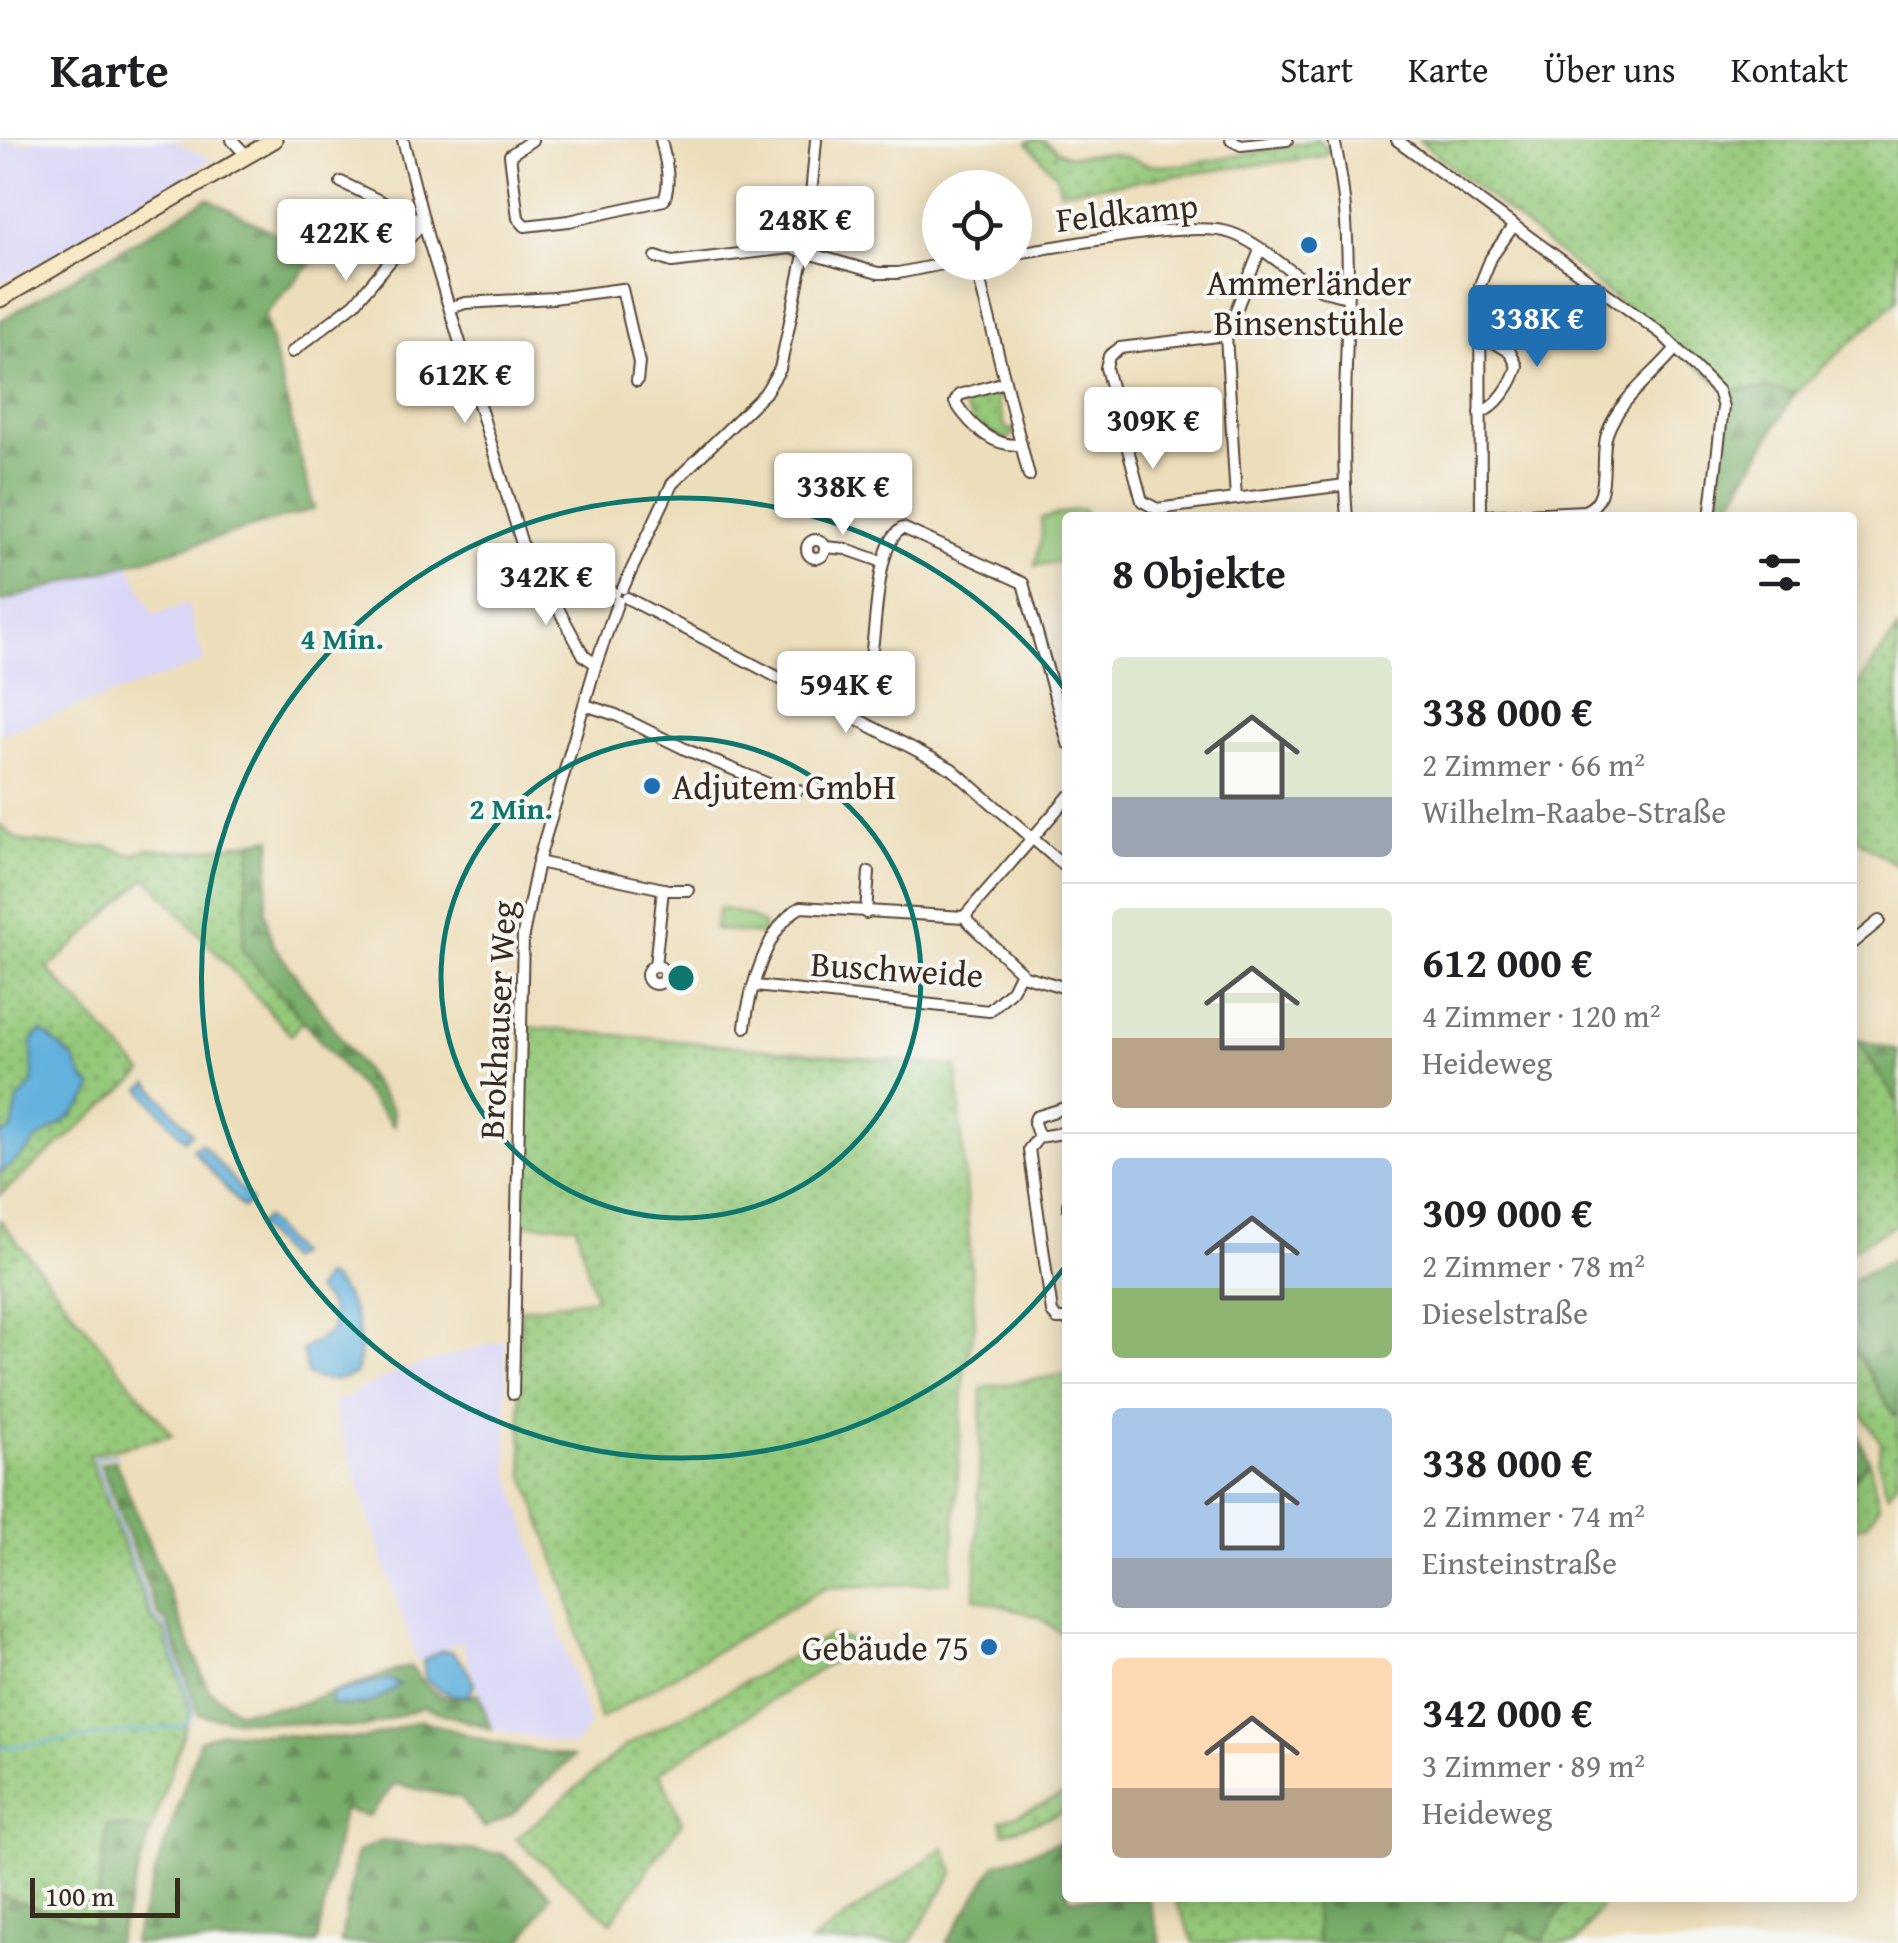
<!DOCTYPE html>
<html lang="de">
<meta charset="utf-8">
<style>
body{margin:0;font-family:"Gentium Book Plus",serif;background:#f2f2f2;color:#202124;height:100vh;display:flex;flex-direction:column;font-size:38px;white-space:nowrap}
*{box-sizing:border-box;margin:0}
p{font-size:32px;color:#757577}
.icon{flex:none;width:55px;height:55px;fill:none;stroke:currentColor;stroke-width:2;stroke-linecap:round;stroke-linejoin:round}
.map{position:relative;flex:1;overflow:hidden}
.side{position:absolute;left:1062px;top:372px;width:795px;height:1390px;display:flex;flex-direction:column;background:#fff;border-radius:10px;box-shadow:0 5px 25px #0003}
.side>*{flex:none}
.buttons{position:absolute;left:922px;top:30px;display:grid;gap:20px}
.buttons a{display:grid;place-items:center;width:110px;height:110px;border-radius:50%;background:#fff;box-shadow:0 5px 25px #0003;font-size:50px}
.scale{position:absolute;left:30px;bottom:25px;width:150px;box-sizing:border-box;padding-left:10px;border:5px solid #3b2a1e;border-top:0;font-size:28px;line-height:35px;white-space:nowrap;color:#3b2a1e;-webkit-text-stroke:8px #f6f6f2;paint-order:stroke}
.price{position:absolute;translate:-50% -85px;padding:0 22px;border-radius:10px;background:#fff;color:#222;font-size:32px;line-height:65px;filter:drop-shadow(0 2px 5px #0008)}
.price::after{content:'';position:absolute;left:50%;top:60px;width:30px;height:22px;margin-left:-15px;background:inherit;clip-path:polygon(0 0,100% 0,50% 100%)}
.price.on{background:#1f6fb2;color:#fff}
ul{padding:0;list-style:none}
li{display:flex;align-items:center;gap:30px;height:250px;padding:0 50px}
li+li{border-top:2px solid #e0e0e0}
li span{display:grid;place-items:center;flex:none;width:280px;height:200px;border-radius:10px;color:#555}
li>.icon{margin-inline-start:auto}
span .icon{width:120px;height:120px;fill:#fffc;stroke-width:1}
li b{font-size:42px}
h2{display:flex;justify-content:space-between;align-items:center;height:120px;padding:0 50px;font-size:42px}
header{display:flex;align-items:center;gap:60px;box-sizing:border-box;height:140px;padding:0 50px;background:#fff;border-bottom:2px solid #e0e0e0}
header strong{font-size:48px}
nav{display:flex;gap:55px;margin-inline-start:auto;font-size:35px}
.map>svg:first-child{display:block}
.built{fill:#d9d6f7}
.grass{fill:url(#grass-dots);stroke:#687a4c;stroke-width:2.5}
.forest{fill:url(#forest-firs);stroke:#5a6c44;stroke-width:2.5;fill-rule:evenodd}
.park{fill:#95c97a;stroke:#687a4c;stroke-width:2.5}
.water{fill:#64b2de;stroke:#506e7e;stroke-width:2.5}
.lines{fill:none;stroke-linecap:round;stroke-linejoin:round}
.stream{stroke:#64b2de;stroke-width:2.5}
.street-casing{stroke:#564536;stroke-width:14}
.secondary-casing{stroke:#564536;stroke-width:19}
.street{stroke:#fff;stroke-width:10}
.secondary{stroke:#f7e9c3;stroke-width:15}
.ring{fill:none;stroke:#0f766e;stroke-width:5}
.poi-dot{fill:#1f6fb2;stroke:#f6f6f2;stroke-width:4}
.labels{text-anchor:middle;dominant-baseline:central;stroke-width:8;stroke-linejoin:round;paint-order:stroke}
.street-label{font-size:35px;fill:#3b2a1e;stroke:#f6f6f2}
.poi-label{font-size:35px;fill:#3b2a1e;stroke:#f6f6f2}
.centre{fill:#0f766e;stroke:#f6f6f2;stroke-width:5}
.ring-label{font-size:30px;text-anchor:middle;font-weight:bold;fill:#0f766e;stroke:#f6f6f2;stroke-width:8;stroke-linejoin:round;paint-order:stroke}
</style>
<header>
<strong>Karte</strong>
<nav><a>Start</a><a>Karte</a><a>Über uns</a><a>Kontakt</a></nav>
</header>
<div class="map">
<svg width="1898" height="1803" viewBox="0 0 1898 1803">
<defs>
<pattern id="grass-dots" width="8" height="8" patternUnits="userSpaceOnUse" patternTransform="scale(2.5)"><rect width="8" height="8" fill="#95c97a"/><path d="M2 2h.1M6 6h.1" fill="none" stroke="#7ba363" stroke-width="1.8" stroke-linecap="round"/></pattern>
<pattern id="forest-firs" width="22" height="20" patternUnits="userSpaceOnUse" patternTransform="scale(2.5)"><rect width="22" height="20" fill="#78ad6a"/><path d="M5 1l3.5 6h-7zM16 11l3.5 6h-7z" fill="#648d57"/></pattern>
</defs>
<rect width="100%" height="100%" fill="#f6f6f2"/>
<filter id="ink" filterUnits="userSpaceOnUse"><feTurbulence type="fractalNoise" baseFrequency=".01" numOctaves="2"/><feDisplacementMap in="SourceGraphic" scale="20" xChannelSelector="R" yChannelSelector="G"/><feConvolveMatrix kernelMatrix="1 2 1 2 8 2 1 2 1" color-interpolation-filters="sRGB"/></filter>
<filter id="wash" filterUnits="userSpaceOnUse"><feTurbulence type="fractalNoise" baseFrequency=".0048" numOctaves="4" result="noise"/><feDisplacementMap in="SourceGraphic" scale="40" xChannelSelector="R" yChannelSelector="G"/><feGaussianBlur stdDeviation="2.25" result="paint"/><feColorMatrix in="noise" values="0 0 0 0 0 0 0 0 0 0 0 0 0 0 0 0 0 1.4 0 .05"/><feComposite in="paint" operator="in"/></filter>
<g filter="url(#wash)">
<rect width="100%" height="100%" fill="#eddebb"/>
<g class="built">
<path d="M0,0L27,4L34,0H170L212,19L108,87L0,144Z"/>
<path d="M129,424L154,475L187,464L204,522L0,594V462Z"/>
<path d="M505,1200L508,1329L590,1585L574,1606L491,1589L461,1501L417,1522L332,1264L397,1232Z"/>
</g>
<g class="grass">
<path d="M1033,0H1044C1074,29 1082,9 1115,14C1129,16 1144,26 1159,26C1207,25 1268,8 1318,0L1329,11L1324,16L1060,51L1057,36L1027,3Z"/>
<path d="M1419,0H1898V160L1795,253L1770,249L1727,250Z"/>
<path d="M1000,249L1005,254L996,257L1006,290L1014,289V294L1006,300L977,286L961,263L966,258Z"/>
<path d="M1898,489V726L1853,696V552Z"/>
<path d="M0,685L18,700L81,708L107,706L131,715L148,709L189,712L252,702L242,810L304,880L291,895L147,737L48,829L143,933L0,1055Z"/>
<path d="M528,887L957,927L975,1185L964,1234L951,1442L824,1448L600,1579L568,1456L524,1333L519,1251L521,1169L595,1158L576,1085L522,1084Z"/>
<path d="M1857,900L1898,963V1083L1853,1109L1852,901Z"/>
<path d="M0,1080L172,1295L88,1315L152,1481L163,1490L191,1571L151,1691L108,1686L93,1788L0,1755Z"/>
<path d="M1852,1206L1893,1274L1898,1270V1339L1888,1355L1878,1322L1881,1303L1853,1260Z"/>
<path d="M1067,1234H1068L1067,1498L1039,1477L975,1458L982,1248Z"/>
<path d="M1869,1320L1879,1365L1867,1384L1853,1389V1340Z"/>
<path d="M831,1495L863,1502L660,1632L682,1682L611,1782L516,1699L625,1606Z"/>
<path d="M1067,1654V1671L1004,1693L1001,1681Z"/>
<path d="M944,1707L954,1732L910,1803H810Z"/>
<path d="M1175,1758H1313L1318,1803H1194Z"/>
<path d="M1567,1758H1607L1576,1803H1502L1511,1788L1543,1800Z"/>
</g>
<g class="forest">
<path d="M208,58L318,116L264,175L314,369L0,462V181Z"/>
<path d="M1770,249L1795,253L1723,377L1714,378L1727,250Z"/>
<path d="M272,698L265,771L272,803L394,972V987L242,810L252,702Z"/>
<path d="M1857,900L1898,910V963Z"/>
<path d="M1898,1116V1270L1894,1275L1853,1206L1852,1140Z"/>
<path d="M1853,1286L1869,1320L1853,1340H1852Z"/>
<path d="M115,1320L208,1549L236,1571L292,1566L410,1526C435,1555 439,1565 479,1553L491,1589L423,1567L363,1588L210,1577L198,1574L168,1483L159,1476L101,1324ZM373,1540L391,1551L362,1566L331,1564V1556Z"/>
<path d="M421,1580L490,1602L573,1617L511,1675L484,1688L461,1658L395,1644L369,1676L343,1670L317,1803H132L200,1600L221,1592L364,1599Z"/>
<path d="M108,1685L151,1691L116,1803H0V1755L93,1787Z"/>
<path d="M1067,1699L1068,1758H1148L1161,1803H946L996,1724Z"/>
<path d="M382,1701L503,1714L551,1755L521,1803H341L356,1713Z"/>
<path d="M1313,1758H1567L1543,1801L1511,1788L1502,1803H1318Z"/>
</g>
<g class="park">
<path d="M1074,370H1084L1086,377L1068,378L1067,420L1035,426L1042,395L1041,379Z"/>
<path d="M719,768L747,775L763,784V795L714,789Z"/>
</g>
<g class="water">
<path d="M42,891L74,919L83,938L93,947C84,972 56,987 34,1002L31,1008L0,1034V995L12,990L18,960L33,943L32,901Z"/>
<path d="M149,943L192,993L185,1000L141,949Z"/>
<path d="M201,1003L251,1061L243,1068L192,1009Z"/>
<path d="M265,1078L296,1114L288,1120L257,1085Z"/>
<path d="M325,1136C355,1154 367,1203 355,1235C338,1240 323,1243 307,1235L302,1210L331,1192C335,1173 329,1162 315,1150Z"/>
<path d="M439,1511H451L466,1527L474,1544L469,1555C450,1558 438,1551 425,1538L423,1521Z"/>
<path d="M388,1539L399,1544C377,1565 359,1568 330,1564L331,1557L337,1552Z"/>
</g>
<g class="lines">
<path class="stream" d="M0,1608L181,1586L188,1582L193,1571L165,1485L155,1480L94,1318L116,1314"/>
</g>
</g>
<g filter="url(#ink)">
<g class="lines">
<defs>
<g id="street">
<path d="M232,0L247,16"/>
<path d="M403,0L429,102L522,404L535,421L615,453"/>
<path d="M532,0L510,15L518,78L525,86L569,81L664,60C672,41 665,18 661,0"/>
<path d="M1231,0L1241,5L1287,0"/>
<path d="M1334,0C1363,123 1336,252 1347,378"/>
<path d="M1397,0L1662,194L1718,251L1723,267L1710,378"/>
<path d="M1015,113C1062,107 1193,79 1231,93C1272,107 1303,153 1346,156"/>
<path d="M656,117L672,122L790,108L878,133H898L953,122"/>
<path d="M975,122L1029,336"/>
<path d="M450,168L465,163L553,158L622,149L639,223L637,241"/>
<path d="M1479,193L1510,212L1517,226C1513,243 1497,267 1480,273"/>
<path d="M1226,195L1120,208L1109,216L1106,228L1142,361L1157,369L1345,345"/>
<path d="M292,212L355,163L423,82L341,42"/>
<path d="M1005,242L959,255L955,262C970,285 991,307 1021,305"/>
<path d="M1236,359L1226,195L1260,110"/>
<path d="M1481,374L1480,145L1491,118L1514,85"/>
<path d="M1442,378L1584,371C1613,362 1599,318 1607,294C1620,257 1653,237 1676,208"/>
<circle cx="816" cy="409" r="9"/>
<path d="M825,407L846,409L883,422"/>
<path d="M539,423L541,437L584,516L596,524"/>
<path d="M623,448L672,344L765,253L780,229L807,100L816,0"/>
<path d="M627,458L952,629L1068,729"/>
<path d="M585,565L616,575L687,610L790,653L798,650"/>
<path d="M846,573C853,560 863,546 868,531C878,499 873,403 903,388L1023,443L1068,603"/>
<path d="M538,722L668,750H688"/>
<path d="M866,773L869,732"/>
<path d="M1852,803L1879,781"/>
<path d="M655,826L663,749"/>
<circle cx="656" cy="835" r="9"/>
<path d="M1022,835L1066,848"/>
<path d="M755,846L989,871L1012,850L1021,832L968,782L966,776"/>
<path d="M745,887C749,852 767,785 801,767L964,777L1068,657"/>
<path d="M1068,967L1036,977L1034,983L1039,997L1029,1009L1052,1172L1057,1179H1068"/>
<path d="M1039,997L1068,992"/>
<path d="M1068,1064V1068"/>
<path d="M513,1254L523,795L538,722L596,524L618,461"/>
</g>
<path id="secondary" d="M0,159L274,0"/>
</defs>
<use href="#street" class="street-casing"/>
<use href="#secondary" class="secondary-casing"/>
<use href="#street" class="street"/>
<use href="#secondary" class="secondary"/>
</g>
</g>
<g class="ring">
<circle cx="681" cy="838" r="240"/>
<path d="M1067 1124A480 480 0 1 1 1067 552"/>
</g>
<g class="poi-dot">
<circle cx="1309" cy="105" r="10"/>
<circle cx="652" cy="646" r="10"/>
<circle cx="989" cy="1507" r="10"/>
</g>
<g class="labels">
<g class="street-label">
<text transform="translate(1127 72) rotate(-6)">Feldkamp</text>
<text transform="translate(897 829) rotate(4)">Buschweide</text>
<text transform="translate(497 880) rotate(-87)">Brokhauser Weg</text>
</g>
<g class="poi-label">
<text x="1309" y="142">Ammerländer<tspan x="1309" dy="40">Binsenstühle</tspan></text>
<text x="672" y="646" text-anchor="start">Adjutem GmbH</text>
<text x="969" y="1507" text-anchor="end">Gebäude 75</text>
</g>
</g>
<circle cx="681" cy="838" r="15" class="centre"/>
<g class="ring-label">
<text x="342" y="509">4 Min.</text>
<text x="511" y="679">2 Min.</text>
</g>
</svg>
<div class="buttons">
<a><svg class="icon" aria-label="locate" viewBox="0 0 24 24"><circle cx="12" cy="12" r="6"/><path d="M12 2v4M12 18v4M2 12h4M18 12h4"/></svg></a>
</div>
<div class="scale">100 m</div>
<b class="price" style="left:805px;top:131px">248K €</b>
<b class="price" style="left:346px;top:144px">422K €</b>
<b class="price on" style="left:1537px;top:230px">338K €</b>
<b class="price" style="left:465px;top:286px">612K €</b>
<b class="price" style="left:1153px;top:332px">309K €</b>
<b class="price" style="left:843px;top:398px">338K €</b>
<b class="price" style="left:546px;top:488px">342K €</b>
<b class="price" style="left:846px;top:596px">594K €</b>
<section class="side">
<h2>8 Objekte<svg class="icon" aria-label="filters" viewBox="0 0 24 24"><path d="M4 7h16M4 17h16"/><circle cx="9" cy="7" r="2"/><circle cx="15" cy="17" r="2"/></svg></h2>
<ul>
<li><span style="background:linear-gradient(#dfe7d0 70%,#9aa5b1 0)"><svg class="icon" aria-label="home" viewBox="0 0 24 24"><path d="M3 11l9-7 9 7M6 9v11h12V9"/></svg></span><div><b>338 000 €</b><p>2 Zimmer · 66 m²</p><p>Wilhelm-Raabe-Straße</p></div></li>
<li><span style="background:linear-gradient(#dfe7d0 65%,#b9a48a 0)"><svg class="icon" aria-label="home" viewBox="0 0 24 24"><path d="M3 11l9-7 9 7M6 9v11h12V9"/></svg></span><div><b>612 000 €</b><p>4 Zimmer · 120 m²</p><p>Heideweg</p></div></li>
<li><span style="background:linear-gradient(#a9c7e8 65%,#8fb573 0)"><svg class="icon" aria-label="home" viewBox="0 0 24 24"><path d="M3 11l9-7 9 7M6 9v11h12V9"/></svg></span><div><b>309 000 €</b><p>2 Zimmer · 78 m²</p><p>Dieselstraße</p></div></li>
<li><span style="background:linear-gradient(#a9c7e8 75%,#9aa5b1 0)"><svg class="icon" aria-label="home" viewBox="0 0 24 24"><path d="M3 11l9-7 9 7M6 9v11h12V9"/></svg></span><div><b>338 000 €</b><p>2 Zimmer · 74 m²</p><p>Einsteinstraße</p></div></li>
<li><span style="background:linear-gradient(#ffd9b3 65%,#b9a48a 0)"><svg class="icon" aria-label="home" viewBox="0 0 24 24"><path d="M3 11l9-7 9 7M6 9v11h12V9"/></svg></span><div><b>342 000 €</b><p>3 Zimmer · 89 m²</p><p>Heideweg</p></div></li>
</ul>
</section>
</div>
